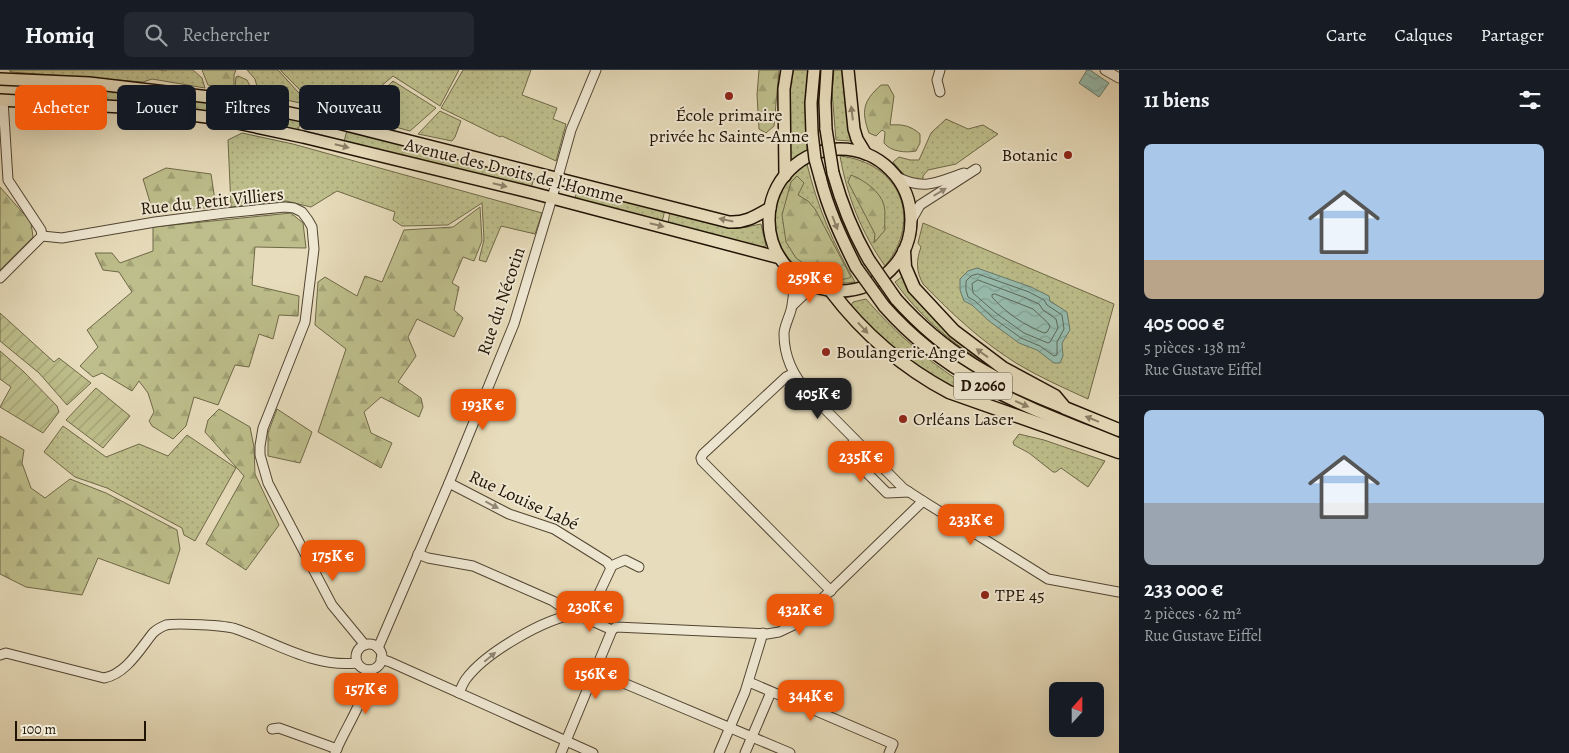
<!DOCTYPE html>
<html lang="fr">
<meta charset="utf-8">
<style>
body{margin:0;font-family:Alegreya,serif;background:#242831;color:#f1f3f6;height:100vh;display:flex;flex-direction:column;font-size:19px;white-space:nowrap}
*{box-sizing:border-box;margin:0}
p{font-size:16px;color:#9ea1a6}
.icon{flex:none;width:28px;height:28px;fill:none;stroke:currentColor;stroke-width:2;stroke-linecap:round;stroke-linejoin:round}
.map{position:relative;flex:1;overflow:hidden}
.details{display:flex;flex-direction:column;background:#171b24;width:450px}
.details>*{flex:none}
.hud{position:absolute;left:15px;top:15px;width:475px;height:45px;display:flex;gap:10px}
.needle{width:32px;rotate:21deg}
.controls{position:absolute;left:1049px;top:612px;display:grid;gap:10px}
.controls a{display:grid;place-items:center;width:55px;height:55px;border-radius:8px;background:#171b24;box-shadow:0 5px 20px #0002;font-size:25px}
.scale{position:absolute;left:15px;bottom:12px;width:131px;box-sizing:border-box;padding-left:5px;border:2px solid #211304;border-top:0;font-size:14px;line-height:18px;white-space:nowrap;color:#211304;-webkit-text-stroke:4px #efe8d3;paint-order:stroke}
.price{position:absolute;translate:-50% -42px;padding:0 11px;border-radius:10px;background:#ea580c;color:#fff;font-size:16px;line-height:32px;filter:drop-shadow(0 1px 2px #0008)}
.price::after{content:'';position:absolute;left:50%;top:30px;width:15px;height:11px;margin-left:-8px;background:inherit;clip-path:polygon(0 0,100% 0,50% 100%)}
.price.current{background:#222;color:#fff}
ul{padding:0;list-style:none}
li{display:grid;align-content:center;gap:10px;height:265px;padding:0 25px}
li+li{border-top:1px solid #363941}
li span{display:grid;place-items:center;height:155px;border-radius:8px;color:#555}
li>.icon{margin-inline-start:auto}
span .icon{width:90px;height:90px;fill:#fffc;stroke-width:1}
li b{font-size:21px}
h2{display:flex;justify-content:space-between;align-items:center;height:60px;padding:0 25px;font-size:21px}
.tag{padding:0 18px;border-radius:8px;background:#171b24;box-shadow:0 5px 20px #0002;font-size:18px;line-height:45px}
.tag.current{background:#ea580c;color:#fff}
header{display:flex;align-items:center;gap:30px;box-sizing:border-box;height:70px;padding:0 25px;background:#171b24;border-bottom:1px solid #363941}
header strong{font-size:24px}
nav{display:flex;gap:28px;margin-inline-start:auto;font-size:18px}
.search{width:350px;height:45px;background:#242831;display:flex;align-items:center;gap:12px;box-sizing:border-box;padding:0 18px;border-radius:8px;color:#9ea1a6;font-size:19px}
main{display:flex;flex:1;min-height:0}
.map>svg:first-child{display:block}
.grass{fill:url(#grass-dots);stroke:#6f6848}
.forest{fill:url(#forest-firs);stroke:#6f6848}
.garden{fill:url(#garden-furrows);stroke:#6f6848}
.water{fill:url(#water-waves);stroke:#68786a}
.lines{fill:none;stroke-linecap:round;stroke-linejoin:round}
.shore{stroke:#5c6859;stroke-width:1}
.minor-casing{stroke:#524532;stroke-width:11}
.major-casing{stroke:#211304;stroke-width:14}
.highway-casing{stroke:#211304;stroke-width:15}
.minor{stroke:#efe8d3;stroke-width:9}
.major{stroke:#e7dcbb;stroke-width:11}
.highway{stroke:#e7dcbb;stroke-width:12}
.major-bridge-casing{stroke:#211304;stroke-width:14;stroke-linecap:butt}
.major-bridge{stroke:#e7dcbb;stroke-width:11}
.oneway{fill:#8e8269}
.oneway2{fill:#928876}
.poi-dot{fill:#8f2418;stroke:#efe8d3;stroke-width:2}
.labels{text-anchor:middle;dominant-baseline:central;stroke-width:4;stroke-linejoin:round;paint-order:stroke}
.shield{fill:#efe8d3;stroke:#5f5342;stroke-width:1}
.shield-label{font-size:16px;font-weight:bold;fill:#211304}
.poi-label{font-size:18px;fill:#211304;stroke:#efe8d3;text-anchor:start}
.street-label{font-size:18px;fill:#211304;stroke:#efe8d3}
</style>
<header>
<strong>Homiq</strong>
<div class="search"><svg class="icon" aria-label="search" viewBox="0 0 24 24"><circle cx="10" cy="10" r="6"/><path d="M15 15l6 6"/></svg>Rechercher</div>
<nav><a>Carte</a><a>Calques</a><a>Partager</a></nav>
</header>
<main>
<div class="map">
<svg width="1119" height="683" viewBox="0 0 1119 683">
<defs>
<pattern id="grass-dots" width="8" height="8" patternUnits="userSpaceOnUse" patternTransform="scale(1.25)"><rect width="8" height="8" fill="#bdbe8b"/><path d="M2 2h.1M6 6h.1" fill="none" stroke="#a2a276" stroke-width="1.8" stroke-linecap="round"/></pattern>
<pattern id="forest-firs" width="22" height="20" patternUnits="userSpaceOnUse" patternTransform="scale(1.25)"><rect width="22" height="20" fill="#bdbe8b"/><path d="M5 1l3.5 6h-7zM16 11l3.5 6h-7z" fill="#a2a276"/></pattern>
<pattern id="garden-furrows" width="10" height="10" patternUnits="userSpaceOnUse" patternTransform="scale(1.25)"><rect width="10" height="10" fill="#bdbe8b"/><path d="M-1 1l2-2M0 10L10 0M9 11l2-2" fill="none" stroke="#a2a276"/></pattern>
<pattern id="water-waves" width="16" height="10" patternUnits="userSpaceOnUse" patternTransform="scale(1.25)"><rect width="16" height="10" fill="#97bcae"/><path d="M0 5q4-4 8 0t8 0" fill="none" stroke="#82a194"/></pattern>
</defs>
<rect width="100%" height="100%" fill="#e7dcbb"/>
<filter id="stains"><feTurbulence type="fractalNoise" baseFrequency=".004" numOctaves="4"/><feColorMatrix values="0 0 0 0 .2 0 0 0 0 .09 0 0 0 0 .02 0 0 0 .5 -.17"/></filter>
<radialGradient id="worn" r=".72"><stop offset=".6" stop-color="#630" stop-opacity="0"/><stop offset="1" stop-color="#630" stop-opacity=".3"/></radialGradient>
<g class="grass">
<path d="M9,0H159L166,1L167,0H193L202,8L205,18L152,9L143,12L11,2Z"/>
<path d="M247,0H278L307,32L300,33L259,24L255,9Z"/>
<path d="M280,0H459L440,36L393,6L366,29L337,26L322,34L310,30Z"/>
<path d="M463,0H531L522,25L557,38L553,49L566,54L556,91L502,66L500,67L441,38Z"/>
<path d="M792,0H808L805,37L807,82L789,92V24Z"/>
<path d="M834,0H844L845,23L851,71L836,70L832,22Z"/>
<path d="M238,6L247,10L250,16L248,23L225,22V19L235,17L236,7Z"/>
<path d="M393,11L436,38L410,61L381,53L364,39Z"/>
<path d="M23,14L145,23L213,32L301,49L298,61L23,26Z"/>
<path d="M440,41L461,51L455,67L452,71L418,64Z"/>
<path d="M946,49L968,59L983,55L998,64L956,94L928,100L923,106V112C909,112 901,102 893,92L899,87L910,90H919L931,63Z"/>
<path d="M347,60L534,107L531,119L344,72Z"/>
<path d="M242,63L293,74L542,143L535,164L501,156L486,192L479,190L484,170L482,133L448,155L402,156L393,150L395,142L337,121L311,137L286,131L231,137L228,70Z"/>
<path d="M840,86C901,93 923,150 885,196C861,162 847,126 840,86Z"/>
<path d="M807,94C817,136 834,175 855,212C800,221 756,169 783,119C789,109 796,99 807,94Z"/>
<path d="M577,118L665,140L662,152L575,129Z"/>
<path d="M670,141L735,158H741L761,154L766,176L762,177L668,153Z"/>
<path d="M923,153L1114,234L1088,329C1064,318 1039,307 1016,293C981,271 952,244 923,214C916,201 916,191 921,177L918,173Z"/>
<path d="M903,206L1005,304C963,283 923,251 895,212Z"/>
<path d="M866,229C903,272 948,308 999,334H995L934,309L879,269L851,236L853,232Z"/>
<path d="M63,356L106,387L139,374L168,386L187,365L236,398L195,471L184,465L182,458L107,418L75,407L44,382Z"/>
<path d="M1019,364L1044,370L1105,391L1088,417L1061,398L1056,402H1053L1029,383L1014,375L1013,372Z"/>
</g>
<g class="forest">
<path d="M202,0H236L234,5V16L222,18L208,15Z"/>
<path d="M759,0H779L774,56L766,63L759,59L757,25Z"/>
<path d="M881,15H888L894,26L890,55C903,54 911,56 920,64V73L916,81C906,83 891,82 884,73L885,62L882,60L876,66L869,63C861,41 863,31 881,15Z"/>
<path d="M166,98L211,104L216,137L153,142L143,109Z"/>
<path d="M851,105C864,110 880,121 884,135C886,142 884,152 885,160L874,173L875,164L848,112Z"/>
<path d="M797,106L804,113L798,125L808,131L815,139L851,207C839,213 832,205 823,197L813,200L796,188L786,172L782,145L791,112Z"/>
<path d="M0,117L31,152L33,167L0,200Z"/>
<path d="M480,137L482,171L474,191L463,187L452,213L459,217L454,240L463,248L454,267L417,249L408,267L416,286L398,312L421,328L423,337L419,347L381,327L364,342L371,363L392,373L381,398L318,362L346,279L315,255L318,212L325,207L357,226L365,206L382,212L404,160L453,157Z"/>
<path d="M291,143L303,153L306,178L255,177L252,215L299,226L298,246L279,245L273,269L259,264L249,297L235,295L218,335L194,327L186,356L173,369L152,356L149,351L154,342L148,323L139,311L132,321L102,303L93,307L80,296L98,277L87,260L132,222L119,202L103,200L95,183H112L120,193L153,181V157Z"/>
<path d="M219,339L250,357L254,377L255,404L279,455L246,500L206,474L244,406L205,362L208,350Z"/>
<path d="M277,339L312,362L300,393L268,386V363Z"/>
<path d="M0,366L24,380L22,393L31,418L45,428L70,409L106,423L177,460L180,479L169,514L98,488L82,525L26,517L0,504Z"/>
</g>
<g class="garden">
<path d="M0,243L54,292L59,288L91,313L67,335L39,303L0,271Z"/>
<path d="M0,281L23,301L57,336L59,342L43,363L0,337L11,317L0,309Z"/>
<path d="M96,318L130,346L103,378L66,350Z"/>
</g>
<g class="water">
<path d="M1087,0H1090L1109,13L1099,27L1079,13Z"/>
<path d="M977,198L1031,217L1049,226L1050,231L1067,242L1070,260L1062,273L1063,286L1060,293H1054L1037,280L1019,273L989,251L972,235L964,231L960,220V209L968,201Z"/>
</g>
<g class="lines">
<g class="shore">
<path d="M978,204L1029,222L1044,230L1047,235L1062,245L1064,259L1057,272V285L1054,286L1040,276L1021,268L992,247L975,231L968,227L966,220V211L971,206Z"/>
<path d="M978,210L1026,228L1039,234L1043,240L1056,249L1058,258L1050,272L1048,273L1024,263L996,243L973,223L972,214Z"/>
<path d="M995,224L1033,239L1049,254L1050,257L1047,262L1044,263C1024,255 1006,243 992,227V225Z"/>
</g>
<defs>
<g id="minor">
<path d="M1105,0L1119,8"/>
<path d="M940,22L937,10L940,0"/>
<path d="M897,107C925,121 937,112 964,103"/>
<path d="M911,151L920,135L976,99"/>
<path d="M42,166L62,168L155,152L225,143L285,137L294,138L302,142L308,150L312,157L314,179L305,252L263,358L260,376V385L268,413L332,535L365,575"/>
<path d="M793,204C794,214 794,225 792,235C791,245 784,255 784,264C784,287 794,307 809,323L903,418L923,431L1048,509L1119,522"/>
<path d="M0,208L42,166L41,160L8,110L3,30"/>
<path d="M793,235L813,216"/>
<path d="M794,303L786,307L703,384L701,388L702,391L831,521"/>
<path d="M854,369L849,385L887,423L909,422"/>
<path d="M449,413L509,444L554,459L607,492L611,498L587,549"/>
<path d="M418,484L428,488L473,496L553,531L563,538L612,560L616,557L767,564L779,562L796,554L923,431"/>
<path d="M611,496L625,490L639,497"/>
<circle cx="369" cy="587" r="13"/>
<path d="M378,578L449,413L514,254L552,128L571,60L596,0"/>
<path d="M0,585L6,583L104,608C126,604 140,579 153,563C157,559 161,557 166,555C176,553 226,555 236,559C275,572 313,598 357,593"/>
<path d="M381,589L390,592L593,683"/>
<path d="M595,601L790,683"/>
<path d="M749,612L893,674L889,683"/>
<path d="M459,623C461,618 463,613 466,609C485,583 545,548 577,544"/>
<path d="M272,659L279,658L337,679"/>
<path d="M335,683C346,656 366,630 369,600"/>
<path d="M561,683L612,560"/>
<path d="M719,683L745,622L763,563"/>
<path d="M745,683L771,622"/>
</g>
<g id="major">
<path d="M848,0L854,59L857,69L866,84"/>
<path d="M0,9L89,13L218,28L342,54L729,152C746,153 756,146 770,138"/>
<path d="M0,30L139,38L214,48L303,67L533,123L780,188"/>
<path d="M826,59L825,32L827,0"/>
<path d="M812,63L811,33L814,0"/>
<circle cx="840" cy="150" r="71"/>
<path d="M833,103C842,135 852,161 869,190"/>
<path d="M785,106L784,19L787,0"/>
<path d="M820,107C828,139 841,167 856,197"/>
<path d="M896,229C945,284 997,312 1065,338"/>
<path d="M884,236C951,312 1028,337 1119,374"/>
</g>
<g id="highway">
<path d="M904,181L905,197L914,218L954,261L1003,298L1055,326L1065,338L1119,360"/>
<path d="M831,221C863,263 902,297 949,322L1119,382"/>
</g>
</defs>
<use href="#minor" class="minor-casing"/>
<use href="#major" class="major-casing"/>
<use href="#highway" class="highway-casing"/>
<use href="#minor" class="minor"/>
<use href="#major" class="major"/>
<use href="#highway" class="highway"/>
<defs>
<g id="major-bridge">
<path d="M826,59L833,103"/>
<path d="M812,63L815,89L820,107"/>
<path d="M869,190L896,229"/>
<path d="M856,197L884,236"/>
</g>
</defs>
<use href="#major-bridge" class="major-bridge-casing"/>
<use href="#major-bridge" class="major-bridge"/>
</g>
<defs><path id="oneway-solid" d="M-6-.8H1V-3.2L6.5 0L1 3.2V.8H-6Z" transform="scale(1.25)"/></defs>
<g class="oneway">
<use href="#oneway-solid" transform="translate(852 43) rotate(-97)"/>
<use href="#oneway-solid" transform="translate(342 76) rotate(14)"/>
<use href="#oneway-solid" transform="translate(500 115) rotate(14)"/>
<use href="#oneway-solid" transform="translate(726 150) rotate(-168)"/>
<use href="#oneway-solid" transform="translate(835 153) rotate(69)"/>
<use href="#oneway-solid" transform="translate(657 155) rotate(14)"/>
<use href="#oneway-solid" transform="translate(863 258) rotate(47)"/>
<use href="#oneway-solid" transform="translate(982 283) rotate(-144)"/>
<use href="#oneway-solid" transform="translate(1022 334) rotate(24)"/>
<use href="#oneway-solid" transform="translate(1092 349) rotate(-158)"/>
</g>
<g class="oneway2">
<use href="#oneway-solid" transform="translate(940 122) rotate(-31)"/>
<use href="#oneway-solid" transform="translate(492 435) rotate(28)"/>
<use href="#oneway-solid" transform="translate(490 587) rotate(-40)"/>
</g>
<g class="poi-dot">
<circle cx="729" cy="26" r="5"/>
<circle cx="1068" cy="85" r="5"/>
<circle cx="826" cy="282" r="5"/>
<circle cx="903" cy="349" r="5"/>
<circle cx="985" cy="525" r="5"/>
</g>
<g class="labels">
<rect class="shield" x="954" y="302.5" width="58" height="27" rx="4"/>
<g class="shield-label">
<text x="983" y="316">D 2060</text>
</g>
<g class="poi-label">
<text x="729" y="45" text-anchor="middle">École primaire<tspan x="729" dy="21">privée hc Sainte-Anne</tspan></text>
<text x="1058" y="85" text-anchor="end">Botanic</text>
<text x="836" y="282">Boulangerie Ange</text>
<text x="913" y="349">Orléans Laser</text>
<text x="995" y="525">TPE 45</text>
</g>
<g class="street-label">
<text transform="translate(514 101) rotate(14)">Avenue des Droits de l'Homme</text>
<text transform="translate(212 131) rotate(-6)">Rue du Petit Villiers</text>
<text transform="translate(501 231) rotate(-71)">Rue du Nécotin</text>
<text transform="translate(524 430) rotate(25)">Rue Louise Labé</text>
</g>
</g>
<rect width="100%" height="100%" filter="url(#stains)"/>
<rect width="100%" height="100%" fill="url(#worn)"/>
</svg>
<div class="controls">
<a><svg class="needle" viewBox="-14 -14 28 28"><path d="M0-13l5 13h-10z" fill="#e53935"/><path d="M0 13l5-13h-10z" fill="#9ea1a6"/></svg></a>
</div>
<div class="scale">100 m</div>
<b class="price" style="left:810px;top:234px">259K €</b>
<b class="price current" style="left:818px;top:350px">405K €</b>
<b class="price" style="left:483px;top:361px">193K €</b>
<b class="price" style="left:861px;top:413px">235K €</b>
<b class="price" style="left:971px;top:476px">233K €</b>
<b class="price" style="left:333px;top:512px">175K €</b>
<b class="price" style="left:590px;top:563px">230K €</b>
<b class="price" style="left:800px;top:566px">432K €</b>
<b class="price" style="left:596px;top:630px">156K €</b>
<b class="price" style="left:366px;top:645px">157K €</b>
<b class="price" style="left:811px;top:652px">344K €</b>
<div class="hud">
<a class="tag current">Acheter</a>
<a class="tag">Louer</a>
<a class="tag">Filtres</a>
<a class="tag">Nouveau</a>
</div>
</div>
<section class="details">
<h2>11 biens<svg class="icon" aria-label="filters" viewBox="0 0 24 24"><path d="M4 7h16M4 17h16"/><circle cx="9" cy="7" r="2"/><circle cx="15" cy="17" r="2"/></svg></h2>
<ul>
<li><span style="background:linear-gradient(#a9c7e8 75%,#b9a48a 0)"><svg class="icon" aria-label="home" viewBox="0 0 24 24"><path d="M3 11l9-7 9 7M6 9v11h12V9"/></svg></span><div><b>405 000 €</b><p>5 pièces · 138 m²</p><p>Rue Gustave Eiffel</p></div></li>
<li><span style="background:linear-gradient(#a9c7e8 60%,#9aa5b1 0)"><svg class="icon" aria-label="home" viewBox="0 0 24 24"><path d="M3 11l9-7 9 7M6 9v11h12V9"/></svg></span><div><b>233 000 €</b><p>2 pièces · 62 m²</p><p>Rue Gustave Eiffel</p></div></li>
</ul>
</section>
</main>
